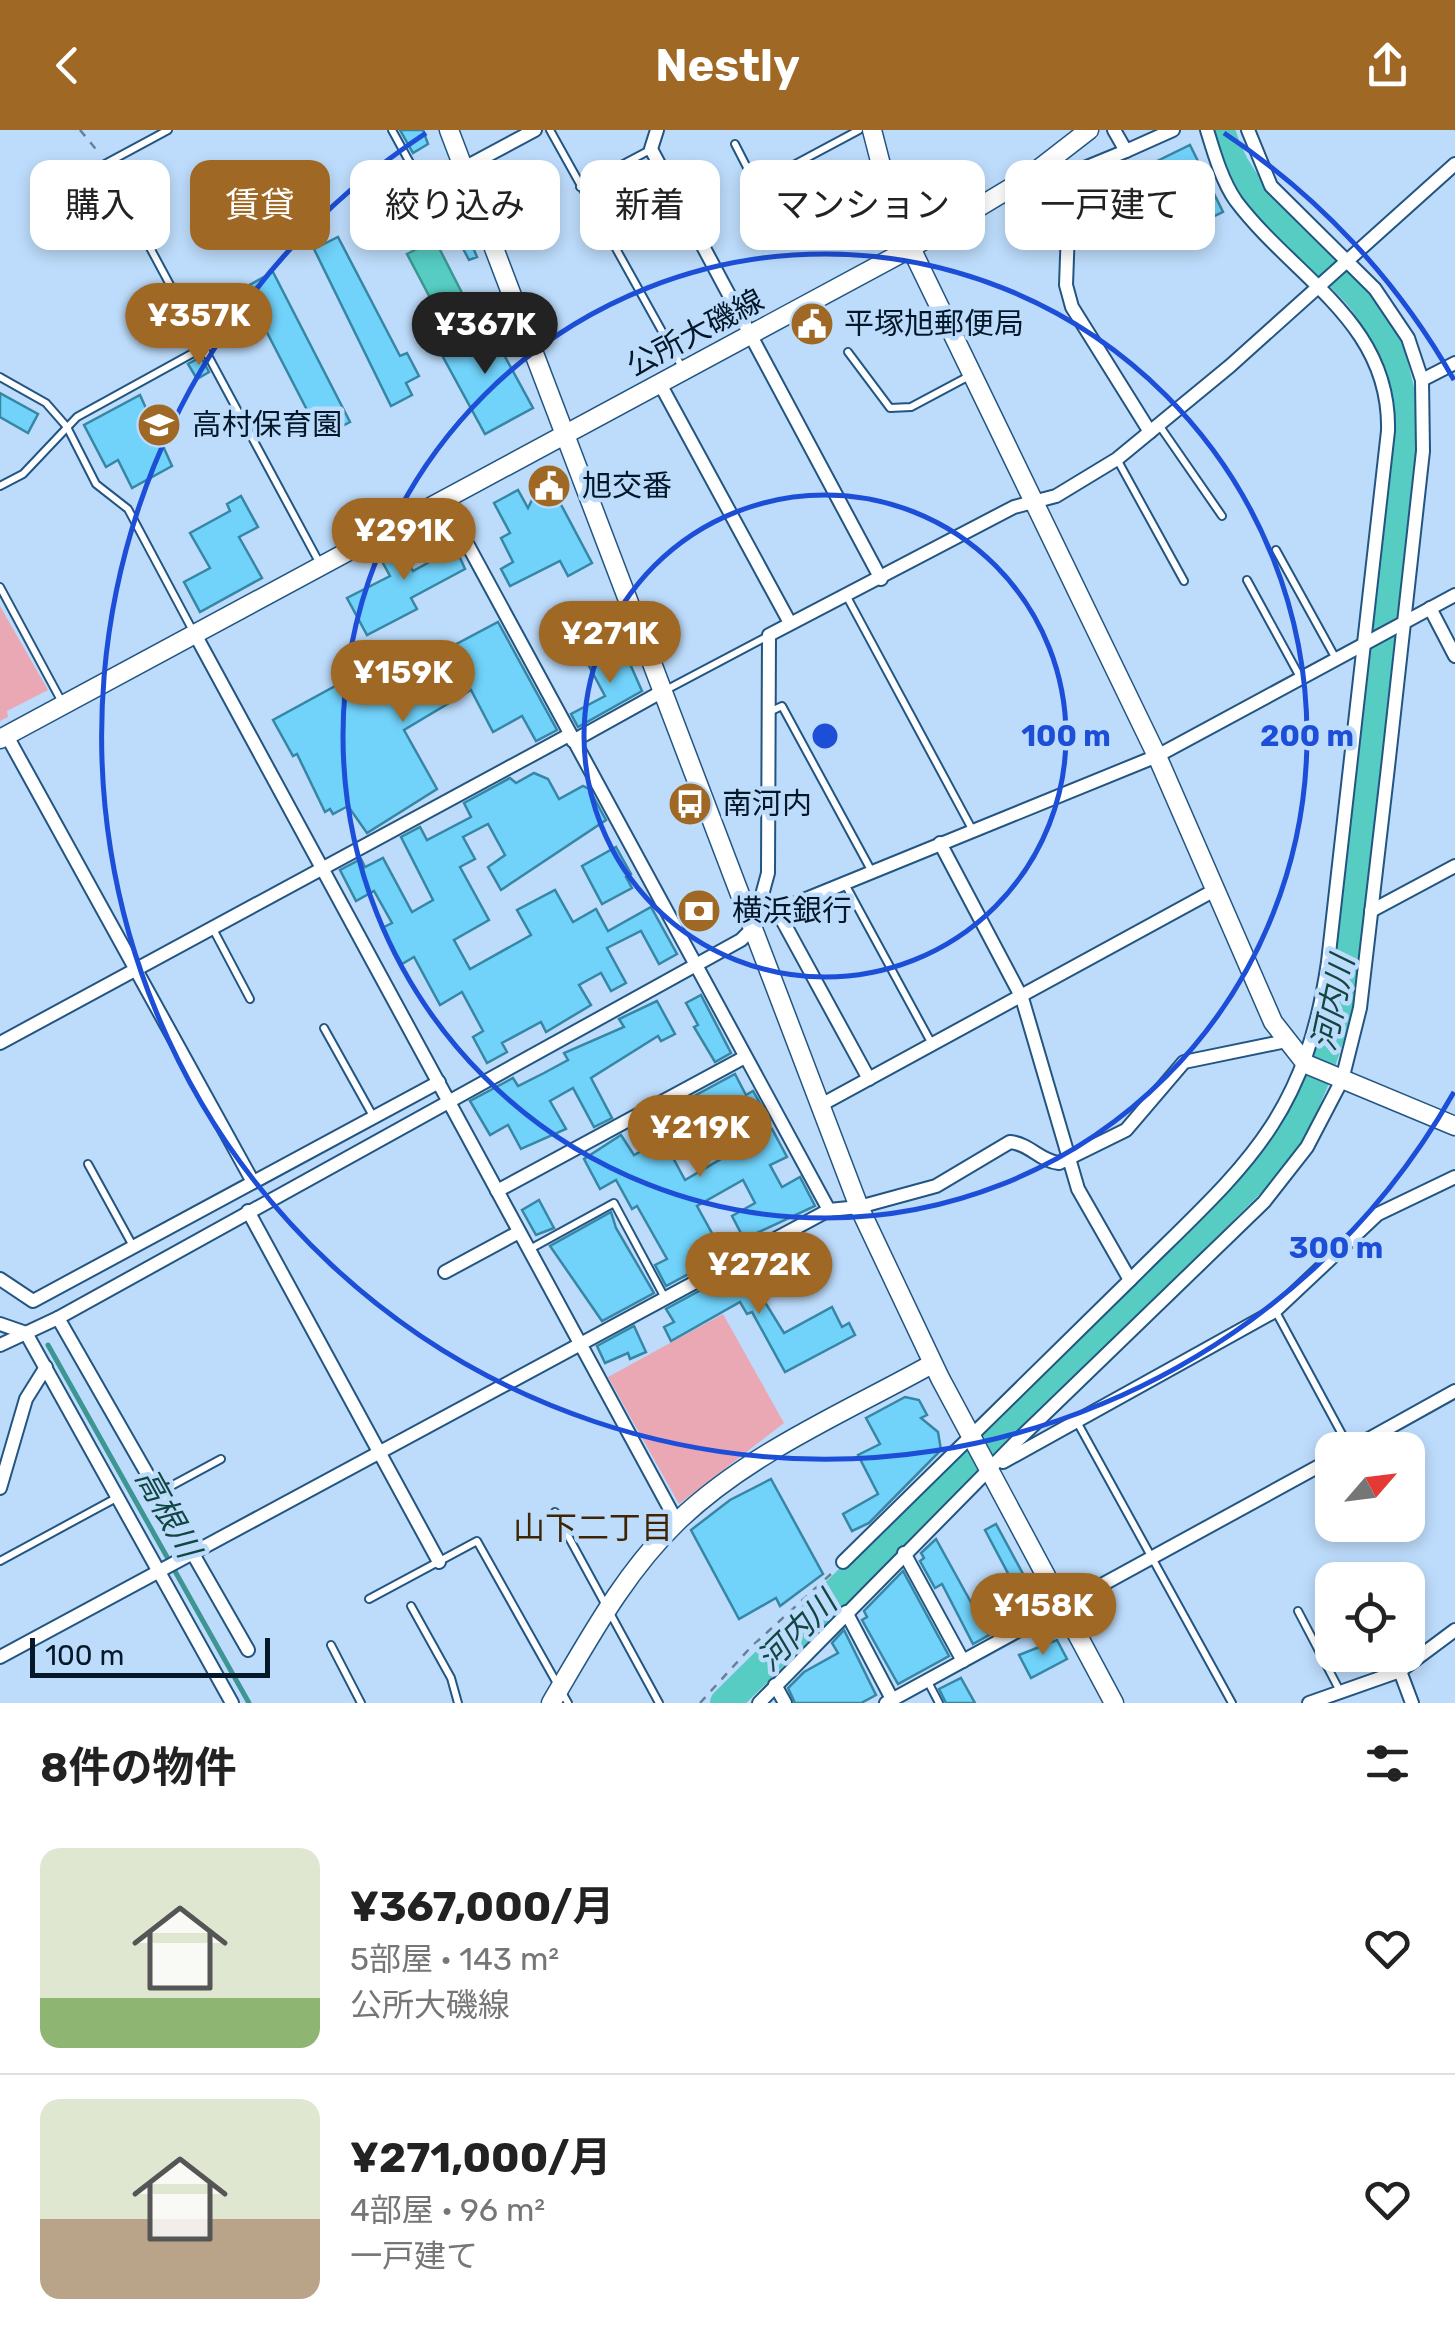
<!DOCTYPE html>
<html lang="ja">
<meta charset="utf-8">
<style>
body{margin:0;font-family:Rubik,"Noto Sans JP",sans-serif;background:#f2f2f2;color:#222;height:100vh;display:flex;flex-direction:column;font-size:38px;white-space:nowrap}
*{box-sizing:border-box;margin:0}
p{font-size:32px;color:#767676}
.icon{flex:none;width:55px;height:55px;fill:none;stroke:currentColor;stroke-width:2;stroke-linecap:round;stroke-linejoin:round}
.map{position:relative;height:1573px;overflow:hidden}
.details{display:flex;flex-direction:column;background:#fff;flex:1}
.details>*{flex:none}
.banner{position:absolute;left:30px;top:30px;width:1395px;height:90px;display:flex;gap:20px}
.needle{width:65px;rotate:62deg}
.buttons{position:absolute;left:1315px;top:1302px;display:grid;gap:20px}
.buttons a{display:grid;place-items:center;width:110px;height:110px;border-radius:20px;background:#fff;box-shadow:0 5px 15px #0003;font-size:50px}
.scale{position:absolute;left:30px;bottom:25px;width:240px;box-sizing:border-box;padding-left:10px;border:5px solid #04182a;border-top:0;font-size:28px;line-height:35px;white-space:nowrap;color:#04182a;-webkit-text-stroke:8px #bddcfb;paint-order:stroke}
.price{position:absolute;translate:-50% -85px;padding:0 22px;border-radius:35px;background:#9f6824;color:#fff;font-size:32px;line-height:65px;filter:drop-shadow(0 2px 5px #0008)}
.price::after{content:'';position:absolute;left:50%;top:60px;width:30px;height:22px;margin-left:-15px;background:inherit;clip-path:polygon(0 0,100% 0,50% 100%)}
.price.current{background:#222;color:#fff}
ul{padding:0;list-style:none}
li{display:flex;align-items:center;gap:30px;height:250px;padding:0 40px}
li+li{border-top:2px solid #e0e0e0}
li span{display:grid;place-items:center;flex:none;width:280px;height:200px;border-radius:20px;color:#555}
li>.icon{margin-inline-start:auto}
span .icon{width:120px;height:120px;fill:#fffc;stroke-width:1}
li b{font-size:42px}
h2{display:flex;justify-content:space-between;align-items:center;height:120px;padding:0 40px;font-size:42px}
.chip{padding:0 35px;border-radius:20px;background:#fff;box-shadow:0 5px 15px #0003;font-size:35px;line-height:90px}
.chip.current{background:#9f6824;color:#fff}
header{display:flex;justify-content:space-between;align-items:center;height:130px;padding:0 40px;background:#9f6824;color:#fff;font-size:45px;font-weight:700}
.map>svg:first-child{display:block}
.green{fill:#eaa8b4}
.water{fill:#56ccc2;stroke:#3d9694;stroke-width:2.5}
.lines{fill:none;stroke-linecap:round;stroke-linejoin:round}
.stream{stroke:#3d9694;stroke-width:5}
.river{stroke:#56ccc2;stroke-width:30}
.building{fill:#71d2fa;stroke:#3786a5;stroke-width:2.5}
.lane-casing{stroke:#225581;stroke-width:10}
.street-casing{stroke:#225581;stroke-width:16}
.secondary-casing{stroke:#225581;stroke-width:21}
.path{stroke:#668099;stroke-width:2.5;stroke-dasharray:8 8;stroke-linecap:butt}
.lane{stroke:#fff;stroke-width:6}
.street{stroke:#fff;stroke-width:12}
.secondary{stroke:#fff;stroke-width:18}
.ring{fill:none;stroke:#1d4ed8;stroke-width:5}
.labels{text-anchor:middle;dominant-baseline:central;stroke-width:9;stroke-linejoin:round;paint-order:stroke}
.poi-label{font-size:30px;fill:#04182a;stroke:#bddcfb;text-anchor:start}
.street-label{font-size:30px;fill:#04182a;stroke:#bddcfb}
.water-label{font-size:32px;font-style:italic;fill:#114742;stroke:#bddcfb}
.neighbourhood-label{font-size:32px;fill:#3e2403;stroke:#bddcfb}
.centre{fill:#1d4ed8;stroke:#bddcfb;stroke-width:5}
.ring-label{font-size:30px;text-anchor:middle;font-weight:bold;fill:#1d4ed8;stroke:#bddcfb;stroke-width:9;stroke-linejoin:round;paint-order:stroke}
</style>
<header><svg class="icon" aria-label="back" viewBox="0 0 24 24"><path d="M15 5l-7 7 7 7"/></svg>Nestly<svg class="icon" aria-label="share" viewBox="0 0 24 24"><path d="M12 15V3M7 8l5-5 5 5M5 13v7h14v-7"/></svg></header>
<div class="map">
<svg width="1455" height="1573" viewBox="0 0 1455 1573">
<rect width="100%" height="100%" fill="#bddcfb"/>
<g class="green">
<path d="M0,476L48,560L7,581L8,587L0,591Z"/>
<path d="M723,1184L784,1293L679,1374L608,1247Z"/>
</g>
<path class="water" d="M435,110L462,163L435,177L407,124Z"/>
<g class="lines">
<path class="stream" d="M48,1215L249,1573"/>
<path class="river" d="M725,1573L1277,1026C1306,978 1324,928 1339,873L1405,286C1396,244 1387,197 1358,164C1310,111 1238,73 1220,0"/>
</g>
<g class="building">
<path d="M400,0H423L428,14L413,23Z"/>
<path d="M1190,15L1223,82L1181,102L1149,35Z"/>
<path d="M448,58L477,127L469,130L435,65Z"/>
<path d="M338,107L400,226L407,223L419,246L406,253L412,265L391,276L314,119Z"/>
<path d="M273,142L350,292L321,307L244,158Z"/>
<path d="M485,190L533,278L485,304L437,216Z"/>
<path d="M201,227L209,242L197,249L188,234Z"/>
<path d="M0,263L38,284L28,303L0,287Z"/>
<path d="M140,265L172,336L132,358L118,330L106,337L84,295Z"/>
<path d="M546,341L559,348L563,365L557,367L592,433L568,446L560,431L510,456L501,439L513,432L501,408L510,403L494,373L518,360L528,378Z"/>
<path d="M241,366L258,397L239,407L262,448L200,482L184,452L210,438L190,403L230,381L227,374Z"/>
<path d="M445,394L465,439L411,468L417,479L367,505L347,468L390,446L378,424L398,414L413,441L442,425L430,402Z"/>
<path d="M498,492L557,600L536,611L522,586L493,602L471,560L404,600L437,659L367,703L348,676L333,684L330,679L325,682L297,624L293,626L273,590L370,537L379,555Z"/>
<path d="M623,518L642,561L578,597L571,584L605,566L589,536Z"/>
<path d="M534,643L548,649L559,669L583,656L589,659L606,690L501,760L488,737L505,725L488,694L463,707L475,729L460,737L489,790L454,810L470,839L531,805L517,780L555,760L573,792L596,779L608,801L651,777L677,824L659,834L641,801L607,818L626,853L611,861L601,843L579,855L591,875L546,902L541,892L502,913L507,922L487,933L473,907L483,901L462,862L440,875L414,827L402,834L382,798L392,793L374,761L356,771L340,740L361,729L365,737L383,728L412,782L433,770L401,707L420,697L427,710L471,687L464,673L510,648L516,653Z"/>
<path d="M616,717L631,744L626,747L632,758L602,774L582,736Z"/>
<path d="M701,865L731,923L715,932L694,897L698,895L686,873Z"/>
<path d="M657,871L675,904L661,911L658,906L591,948L612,988L594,997L573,958L550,971L566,999L521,1019L508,995L490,1005L470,971L513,948L518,956L544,943L568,930L564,923L624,897L619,889Z"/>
<path d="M735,944L746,965L753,961L761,975L671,1024L685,1050L772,999L787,1027L770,1035L782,1057L800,1047L815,1076L744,1109L732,1086L755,1073L743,1050L697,1076L724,1125L666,1156L655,1135L667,1129L637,1076L632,1079L616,1050L600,1059L584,1029L621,1005L634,1025L672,1004L661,984Z"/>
<path d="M539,1070L554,1098L536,1105L522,1080Z"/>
<path d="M611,1082L616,1098L654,1163L602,1191L550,1116Z"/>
<path d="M774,1129L781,1143L755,1156L784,1203L832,1177L842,1197L849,1193L855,1205L785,1242L752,1182L747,1184L740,1172L671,1211L664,1197L674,1192L666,1179L734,1142L748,1143Z"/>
<path d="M634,1196L646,1222L630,1229L628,1223L605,1233L597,1216Z"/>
<path d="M905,1267L919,1270L927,1285L921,1288L938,1302L941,1320L869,1393L852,1401L843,1384L878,1364L858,1325L880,1314L866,1288Z"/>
<path d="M771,1349L823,1444L780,1476L776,1468L739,1489L691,1400L730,1370Z"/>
<path d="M996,1394L1041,1477L1029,1483L985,1400Z"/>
<path d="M936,1409L989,1505L973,1514L942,1454L935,1458L920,1431L924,1428L921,1423Z"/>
<path d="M903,1441L949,1526L898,1554L862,1490L867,1487L864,1481Z"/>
<path d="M844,1500L876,1565L861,1573H795L788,1558L804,1542L838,1523L832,1513Z"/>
<path d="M1057,1510L1067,1529L1031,1548L1019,1525Z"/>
<path d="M961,1548L975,1573H946L939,1559Z"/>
</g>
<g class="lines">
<defs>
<g id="lane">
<path d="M168,0L105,34L319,432"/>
<path d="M392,0L426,62L463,43"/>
<path d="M550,0L683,239"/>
<path d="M735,14L756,55L859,0"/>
<path d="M580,57L650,20"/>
<path d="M848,222L890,278L911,277L971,245"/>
<path d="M0,247L46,273L67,297L96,354L128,379L193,501"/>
<path d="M1159,295L1222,386"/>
<path d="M1118,331L1184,451"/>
<path d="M0,356L23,344L77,287L204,217"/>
<path d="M1276,420L1335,527"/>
<path d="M1247,450L1300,547"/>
<path d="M0,457L63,574"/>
<path d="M846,465L972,699"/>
<path d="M664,561L768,506"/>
<path d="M767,583L782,576L871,740"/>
<path d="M845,754L932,914"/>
<path d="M213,799L250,869"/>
<path d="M324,898L373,986"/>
<path d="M88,1034L133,1116"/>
<path d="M530,1119L614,1073L665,1168"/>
<path d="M1276,1182L1350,1319"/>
<path d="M1076,1290L1232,1573"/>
<path d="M160,1362L221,1329"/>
<path d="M555,1382L659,1573"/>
<path d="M0,1431L118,1367"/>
<path d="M369,1469L477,1411L568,1573"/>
<path d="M411,1476L451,1548L458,1573"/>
<path d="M1298,1481L1341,1563"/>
<path d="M331,1515L361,1573"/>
<path d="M928,1552L939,1573"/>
</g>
<g id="street">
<path d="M657,0L651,19L881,449"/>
<path d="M1114,0L1126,21L1173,0"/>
<path d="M1049,32L1061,43L1070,44L1126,21"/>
<path d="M462,39L535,0"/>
<path d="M1070,44L1066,155L1072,177L1150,302"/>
<path d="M1422,250L1455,233"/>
<path d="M659,252L790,493"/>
<path d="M445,373L829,1080"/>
<path d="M1430,478L1455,526"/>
<path d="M196,506L677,1392"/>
<path d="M7,606L253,1052"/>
<path d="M573,611L663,561"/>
<path d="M1371,781L1455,736"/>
<path d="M0,913L569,605"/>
<path d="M869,949L780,786L784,778L1157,626L1455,465"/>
<path d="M819,976L1213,761"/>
<path d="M497,1061L745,927"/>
<path d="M248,1081L439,1432"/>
<path d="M445,1142L519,1102"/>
<path d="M0,1149L33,1171L439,952"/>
<path d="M1130,1150C1240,1040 1304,995 1328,832L1388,301C1391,192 1294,148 1236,71C1222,51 1214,23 1207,0"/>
<path d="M58,1188L248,1520"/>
<path d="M0,1194L26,1203L232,1573"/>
<path d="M0,1215L58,1188L741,810L753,798L768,743L769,505L1014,377L1056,366L1117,329L1230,236L1455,34"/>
<path d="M1349,1320L1455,1261"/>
<path d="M1003,1332L1275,1181L1378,1084L1455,1047"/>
<path d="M0,1358L26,1269L46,1237"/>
<path d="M904,1423L963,1531"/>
<path d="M843,1432L1130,1150L1078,1059L1022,868L940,713"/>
<path d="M846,1482L892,1569"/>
<path d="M0,1527L829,1080L859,1077L936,1056L1010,1012C1030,1014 1040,1031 1059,1033L1126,1000L1184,932L1286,911"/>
<path d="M1400,1541L1412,1573"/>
<path d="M775,1555L785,1573"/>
<path d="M759,1573L1017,1311L1264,1072L1307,1017L1342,950L1360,878L1388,637L1423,321L1422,250L1408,208L1375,159L1271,56L1248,0"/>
<path d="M886,1573L1332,1329"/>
<path d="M1309,1573L1400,1541L1455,1500"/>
</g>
<g id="secondary">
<path d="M449,0L859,1077L940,1248L1114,1573"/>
<path d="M872,0L889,66L911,118L1157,626L1273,892L1306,934L1455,996"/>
<path d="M0,609L911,118L1027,48L1089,0"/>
<path d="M551,1573C589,1509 624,1443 678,1391C750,1322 846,1282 932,1234"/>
</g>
</defs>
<use href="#lane" class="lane-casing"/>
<use href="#street" class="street-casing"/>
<use href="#secondary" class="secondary-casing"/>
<g class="path">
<path d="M80,0L100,24"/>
<path d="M700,1573L750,1518L831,1444"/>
</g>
<use href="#lane" class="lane"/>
<use href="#street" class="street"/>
<use href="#secondary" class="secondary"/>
</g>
<g class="ring">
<circle cx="825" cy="606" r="241"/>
<circle cx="825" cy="606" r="482"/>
<path d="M1454 962A723 723 0 1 1 426 3M1224 3A723 723 0 0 1 1454 250"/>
</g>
<defs>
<symbol id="civic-disc" viewBox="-11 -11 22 22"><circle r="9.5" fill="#9f6824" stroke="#bddcfb"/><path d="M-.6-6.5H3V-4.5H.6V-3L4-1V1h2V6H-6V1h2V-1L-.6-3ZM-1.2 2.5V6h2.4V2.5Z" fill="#fff"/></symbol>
<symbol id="school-disc" viewBox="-11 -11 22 22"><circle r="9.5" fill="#9f6824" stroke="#bddcfb"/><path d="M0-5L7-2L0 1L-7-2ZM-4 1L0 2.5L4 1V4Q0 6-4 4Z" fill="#fff"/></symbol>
<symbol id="bus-disc" viewBox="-11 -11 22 22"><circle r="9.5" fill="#9f6824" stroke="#bddcfb"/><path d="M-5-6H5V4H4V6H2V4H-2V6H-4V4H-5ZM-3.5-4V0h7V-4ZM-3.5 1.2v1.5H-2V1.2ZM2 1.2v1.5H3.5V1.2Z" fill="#fff"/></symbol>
<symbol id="bank-disc" viewBox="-11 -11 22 22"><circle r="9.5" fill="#9f6824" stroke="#bddcfb"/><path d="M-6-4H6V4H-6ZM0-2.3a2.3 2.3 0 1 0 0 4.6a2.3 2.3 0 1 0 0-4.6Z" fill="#fff"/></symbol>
</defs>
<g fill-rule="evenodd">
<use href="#civic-disc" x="787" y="169" width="50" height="50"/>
<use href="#school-disc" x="134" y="270" width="50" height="50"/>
<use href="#civic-disc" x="524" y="331" width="50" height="50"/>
<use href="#bus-disc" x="665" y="649" width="50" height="50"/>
<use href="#bank-disc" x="674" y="756" width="50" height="50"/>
</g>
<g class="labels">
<g class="poi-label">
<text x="844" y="194">平塚旭郵便局</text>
<text x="192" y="295">高村保育園</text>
<text x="582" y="356">旭交番</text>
<text x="722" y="674">南河内</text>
<text x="732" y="781">横浜銀行</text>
</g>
<g class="street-label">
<text transform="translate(695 203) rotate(-28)">公所大磯線</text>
</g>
<g class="water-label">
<text transform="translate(1333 873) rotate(-78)">河内川</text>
<text transform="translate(168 1383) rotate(61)">高根川</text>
<text transform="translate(797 1501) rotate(-45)">河内川</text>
</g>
<g class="neighbourhood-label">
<text x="593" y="1398">山下二丁目</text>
</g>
</g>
<circle cx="825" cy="606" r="15" class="centre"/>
<g class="ring-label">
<text x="1066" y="616">100 m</text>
<text x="1307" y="616">200 m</text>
<text x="1336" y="1128">300 m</text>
</g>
</svg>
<div class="buttons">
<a><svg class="needle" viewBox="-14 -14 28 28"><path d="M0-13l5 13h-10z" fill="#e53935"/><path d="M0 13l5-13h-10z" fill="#767676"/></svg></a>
<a><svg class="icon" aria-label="locate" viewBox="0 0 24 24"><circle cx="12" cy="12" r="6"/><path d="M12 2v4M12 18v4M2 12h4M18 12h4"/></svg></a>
</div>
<div class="scale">100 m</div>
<b class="price" style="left:199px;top:238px">¥357K</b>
<b class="price current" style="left:485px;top:247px">¥367K</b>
<b class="price" style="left:404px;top:453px">¥291K</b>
<b class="price" style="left:610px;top:556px">¥271K</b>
<b class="price" style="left:403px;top:595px">¥159K</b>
<b class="price" style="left:700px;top:1050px">¥219K</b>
<b class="price" style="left:759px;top:1187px">¥272K</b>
<b class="price" style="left:1043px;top:1528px">¥158K</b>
<div class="banner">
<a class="chip">購入</a>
<a class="chip current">賃貸</a>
<a class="chip">絞り込み</a>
<a class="chip">新着</a>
<a class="chip">マンション</a>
<a class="chip">一戸建て</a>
</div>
</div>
<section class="details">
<h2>8件の物件<svg class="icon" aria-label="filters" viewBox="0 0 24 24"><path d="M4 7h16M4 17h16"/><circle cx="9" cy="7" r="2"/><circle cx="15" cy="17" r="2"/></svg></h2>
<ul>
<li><span style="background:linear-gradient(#dfe7d0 75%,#8fb573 0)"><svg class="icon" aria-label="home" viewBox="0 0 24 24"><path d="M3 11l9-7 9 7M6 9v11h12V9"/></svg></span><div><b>¥367,000/月</b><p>5部屋 · 143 m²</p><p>公所大磯線</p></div><svg class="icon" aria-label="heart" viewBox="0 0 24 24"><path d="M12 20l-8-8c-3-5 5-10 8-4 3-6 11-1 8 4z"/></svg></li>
<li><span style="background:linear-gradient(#dfe7d0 60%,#b9a48a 0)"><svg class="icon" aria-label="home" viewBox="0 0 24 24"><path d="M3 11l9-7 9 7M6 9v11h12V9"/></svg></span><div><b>¥271,000/月</b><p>4部屋 · 96 m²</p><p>一戸建て</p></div><svg class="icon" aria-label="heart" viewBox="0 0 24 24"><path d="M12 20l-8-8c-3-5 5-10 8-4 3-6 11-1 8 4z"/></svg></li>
</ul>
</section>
